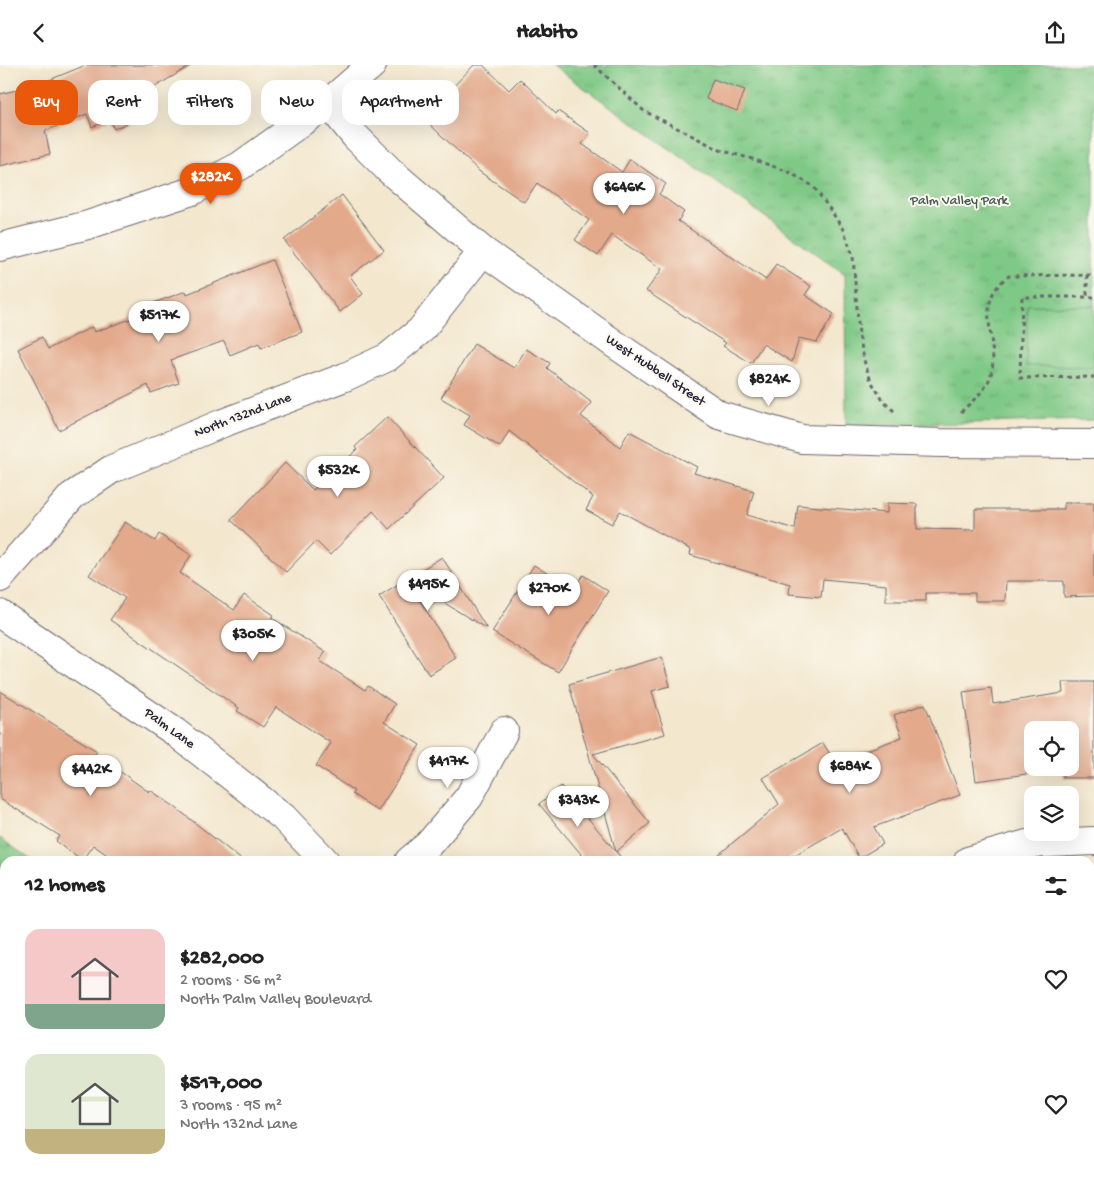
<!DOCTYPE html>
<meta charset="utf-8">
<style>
body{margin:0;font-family:"Gochi Hand",sans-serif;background:#f6f6f6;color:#222;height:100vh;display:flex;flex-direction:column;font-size:19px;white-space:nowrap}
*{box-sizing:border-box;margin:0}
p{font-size:16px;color:#767676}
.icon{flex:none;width:28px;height:28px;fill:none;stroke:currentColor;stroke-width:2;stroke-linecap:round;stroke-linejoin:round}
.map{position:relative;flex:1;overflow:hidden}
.drawer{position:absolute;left:0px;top:791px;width:1095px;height:321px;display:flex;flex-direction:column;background:#fff;border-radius:15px 15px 0 0;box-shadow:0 5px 20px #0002}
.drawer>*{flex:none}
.top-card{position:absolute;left:15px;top:15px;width:500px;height:45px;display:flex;gap:10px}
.buttons{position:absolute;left:1024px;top:656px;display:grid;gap:10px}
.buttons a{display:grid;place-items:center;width:55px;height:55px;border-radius:10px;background:#fff;box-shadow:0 5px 20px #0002;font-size:25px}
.price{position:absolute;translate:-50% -42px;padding:0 11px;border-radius:18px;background:#fff;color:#222;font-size:16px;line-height:32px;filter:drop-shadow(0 1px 2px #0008)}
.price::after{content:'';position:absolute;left:50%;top:30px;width:15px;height:11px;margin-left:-8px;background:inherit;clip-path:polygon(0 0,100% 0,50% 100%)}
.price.on{background:#ea580c;color:#fff}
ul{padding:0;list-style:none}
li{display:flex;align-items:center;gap:15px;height:125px;padding:0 25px}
li span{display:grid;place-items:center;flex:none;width:140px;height:100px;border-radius:15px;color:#555}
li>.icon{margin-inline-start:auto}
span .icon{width:60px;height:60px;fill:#fffc;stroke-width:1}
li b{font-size:21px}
h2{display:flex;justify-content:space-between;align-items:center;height:60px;padding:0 25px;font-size:21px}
.chip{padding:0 18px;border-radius:15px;background:#fff;box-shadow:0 5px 20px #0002;font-size:18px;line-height:45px}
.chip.on{background:#ea580c;color:#fff}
header{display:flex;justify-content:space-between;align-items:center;height:65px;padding:0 25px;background:#fff;font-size:22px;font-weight:800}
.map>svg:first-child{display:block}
.grass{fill:url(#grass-tufts);stroke:#507660}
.pitch{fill:#7fc986;stroke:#507660}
.building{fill:#e3a98b;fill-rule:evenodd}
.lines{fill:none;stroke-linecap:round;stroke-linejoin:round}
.minor-casing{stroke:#6b676e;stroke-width:30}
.tertiary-casing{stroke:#6b676e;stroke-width:30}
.path{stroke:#6b676e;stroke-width:3;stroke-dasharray:4 4;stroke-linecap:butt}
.minor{stroke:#fff;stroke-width:28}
.tertiary{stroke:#fff;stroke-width:28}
.labels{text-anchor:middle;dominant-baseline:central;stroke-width:4;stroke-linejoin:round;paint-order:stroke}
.park-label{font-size:14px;fill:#435c55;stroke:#fbf7ec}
.street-label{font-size:14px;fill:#22223b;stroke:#fbf7ec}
</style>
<header><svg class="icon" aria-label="back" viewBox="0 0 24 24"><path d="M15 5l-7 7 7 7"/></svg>Habito<svg class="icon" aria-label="share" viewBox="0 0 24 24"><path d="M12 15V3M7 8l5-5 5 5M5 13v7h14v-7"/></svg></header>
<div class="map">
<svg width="1094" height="1112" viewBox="0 0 1094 1112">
<defs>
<pattern id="grass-tufts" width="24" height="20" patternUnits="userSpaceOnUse" patternTransform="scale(1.25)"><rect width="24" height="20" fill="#7fc986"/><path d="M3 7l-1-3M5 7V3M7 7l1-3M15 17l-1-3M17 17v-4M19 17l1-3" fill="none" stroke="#6dac75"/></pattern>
</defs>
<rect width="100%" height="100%" fill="#fbf7ec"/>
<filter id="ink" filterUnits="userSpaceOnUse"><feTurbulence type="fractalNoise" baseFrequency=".02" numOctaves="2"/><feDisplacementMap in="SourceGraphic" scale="10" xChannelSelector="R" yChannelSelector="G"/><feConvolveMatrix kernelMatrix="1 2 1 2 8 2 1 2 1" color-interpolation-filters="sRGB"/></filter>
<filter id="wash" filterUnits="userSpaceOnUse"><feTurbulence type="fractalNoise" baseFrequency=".0096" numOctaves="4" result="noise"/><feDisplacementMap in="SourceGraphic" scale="20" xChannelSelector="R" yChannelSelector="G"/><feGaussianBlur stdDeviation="1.12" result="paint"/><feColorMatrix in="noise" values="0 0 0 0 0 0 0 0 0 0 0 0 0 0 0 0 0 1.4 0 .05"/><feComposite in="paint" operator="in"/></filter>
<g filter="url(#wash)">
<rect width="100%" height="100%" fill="#f3e7cd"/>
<g class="grass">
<path d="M552,0H1094V355L846,361L845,209Z"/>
<path d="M0,773L33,796H5V1108H364L368,1112H0Z"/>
</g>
<path class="pitch" d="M1027,240L1094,241V302L1026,301Z"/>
<g id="blocks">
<g class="building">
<path d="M86,0H192L141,30L149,49L114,64L110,55L92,62L87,49L45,66L50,89L0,101V29L37,20Z"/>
<path d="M474,0H483L509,25L520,14L556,49L558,46L590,68L582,79L622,107L630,94L666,119L659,129L684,147L678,156L766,215L776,199L811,221L805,230L834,249L817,277L799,273L792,297L763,279L751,298L723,281L726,278L646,226L662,204L612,170L598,191L575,175L589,155L537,118L524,137L480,107L423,53Z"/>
<path d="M713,14L745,25L737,46L706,34Z"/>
<path d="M342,130L384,185L350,211L363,229L340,247L284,175Z"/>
<path d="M272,195L302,267L261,283L259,278L230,290L224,276L171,295L179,318L151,328L148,320L59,365L18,284L42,272L48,284L92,262L94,267L142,250L140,243L186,226L187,229Z"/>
<path d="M474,279L514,303L526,284L550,298L547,303L592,338L581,351L620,382L629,366L697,402L694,408L754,426L747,450L795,464L798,440L887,448V438L917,439V464L975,465V444H1064V438H1094V531L1064,532V516H1006L1005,536H975V528H926V536H886V520L823,514L821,532L789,529L790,519L690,490L691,485L620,446L612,459L586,445L593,432L509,366L500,382L464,360L470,350L441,333Z"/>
<path d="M387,352L444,413L389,464L373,446L330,490L316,476L286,507L231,455L285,398L313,425L357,385L355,382Z"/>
<path d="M125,457L155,476L159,469L191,490L180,508L234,545L244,530L274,550L272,553L325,587L320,596L365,625L368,621L395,639L384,657L420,680L378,746L352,729L354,726L316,701L331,678L276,642L263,662L237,646L239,643L110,555L125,533L89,510Z"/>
<path d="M442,492L487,564L407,515L456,593L429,610L379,531Z"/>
<path d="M534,500L574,525L583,510L608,526L558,607L492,567Z"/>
<path d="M662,592L670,621L652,626L665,669L593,689L650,758L616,787L569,619Z"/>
<path d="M1062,617H1094V713H1063V704L976,716L963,627L991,623L993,639L1063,628ZM1032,665H1070V702H1032Z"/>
<path d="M0,626L97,686L95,689L149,727L150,725L175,742L243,796H116L93,780L82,795L56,776L60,771L0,734Z"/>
<path d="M925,639L960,730L874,762L883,779L859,793L842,763L784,796H711L779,739L763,713L823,678L835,697L902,672L894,650Z"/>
<path d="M561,721L624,796H587L539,739Z"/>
</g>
</g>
</g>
<g filter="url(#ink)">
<use href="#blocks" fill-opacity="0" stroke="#6b676e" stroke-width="1"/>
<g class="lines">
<defs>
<g id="minor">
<path d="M328,38L355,71L389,105L483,186L616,280L719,350L802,374L941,378L1094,379"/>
<path d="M0,513L72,431L112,404L223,358L345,312L388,292L421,265L483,186"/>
<path d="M0,549L175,667L283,752L325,796"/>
<path d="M409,796L428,780L469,732L504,666"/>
<path d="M968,796L1027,779L1094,776"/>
<path d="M598,1108L603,1112"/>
</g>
<path id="tertiary" d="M0,182L88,160L192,126L240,101L328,38L372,0"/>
</defs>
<use href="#minor" class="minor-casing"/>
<use href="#tertiary" class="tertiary-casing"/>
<g class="path">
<path d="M594,0L644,46L720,85L752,94L789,107L813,121L832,147L844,166L853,191L859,270L865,299L871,316L884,337L896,348"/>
<path d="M1087,210V232"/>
<path d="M1094,232H1022L1020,313L1094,312"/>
<path d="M961,347C970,338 984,327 989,315C1002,285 976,247 998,221C1001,217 1005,214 1009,211L1094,210"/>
<path d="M0,839L5,844"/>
<path d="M220,1108L225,1112"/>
</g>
<use href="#minor" class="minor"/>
<use href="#tertiary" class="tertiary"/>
</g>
</g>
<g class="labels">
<g class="park-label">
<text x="959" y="136">Palm Valley Park</text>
</g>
<g class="street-label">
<text transform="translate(655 306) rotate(34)">West Hubbell Street</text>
<text transform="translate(243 351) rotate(-21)">North 132nd Lane</text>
<text transform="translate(169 664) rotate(36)">Palm Lane</text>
</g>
</g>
</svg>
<div class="buttons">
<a><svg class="icon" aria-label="locate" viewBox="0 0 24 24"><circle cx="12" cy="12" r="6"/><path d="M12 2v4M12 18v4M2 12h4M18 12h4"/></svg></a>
<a><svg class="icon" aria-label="layers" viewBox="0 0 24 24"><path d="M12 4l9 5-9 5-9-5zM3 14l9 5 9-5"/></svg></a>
</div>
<b class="price on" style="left:211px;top:140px">$282K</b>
<b class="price" style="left:624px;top:150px">$646K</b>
<b class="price" style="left:159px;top:278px">$517K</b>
<b class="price" style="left:769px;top:342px">$824K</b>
<b class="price" style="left:338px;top:433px">$532K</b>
<b class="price" style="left:428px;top:547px">$495K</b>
<b class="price" style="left:549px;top:551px">$270K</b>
<b class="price" style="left:253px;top:597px">$305K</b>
<b class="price" style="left:448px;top:724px">$417K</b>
<b class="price" style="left:850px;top:729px">$684K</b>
<b class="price" style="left:91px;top:732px">$442K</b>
<b class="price" style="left:578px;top:763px">$343K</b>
<div class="top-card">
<a class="chip on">Buy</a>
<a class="chip">Rent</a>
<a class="chip">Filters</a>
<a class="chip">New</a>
<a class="chip">Apartment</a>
</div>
<section class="drawer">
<h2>12 homes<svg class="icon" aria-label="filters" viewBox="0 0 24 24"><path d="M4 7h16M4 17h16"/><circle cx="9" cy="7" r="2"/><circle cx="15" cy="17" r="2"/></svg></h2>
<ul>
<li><span style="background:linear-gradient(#f6c9c9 75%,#7fa58c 0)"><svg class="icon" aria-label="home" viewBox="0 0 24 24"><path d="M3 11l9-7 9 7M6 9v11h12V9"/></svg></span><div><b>$282,000</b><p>2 rooms · 56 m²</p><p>North Palm Valley Boulevard</p></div><svg class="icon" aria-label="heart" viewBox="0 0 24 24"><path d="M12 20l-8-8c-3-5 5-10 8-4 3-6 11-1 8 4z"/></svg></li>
<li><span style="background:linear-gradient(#dfe7d0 75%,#c2b280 0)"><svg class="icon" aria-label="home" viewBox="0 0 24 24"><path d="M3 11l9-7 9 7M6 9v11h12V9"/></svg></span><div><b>$517,000</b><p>3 rooms · 95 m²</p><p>North 132nd Lane</p></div><svg class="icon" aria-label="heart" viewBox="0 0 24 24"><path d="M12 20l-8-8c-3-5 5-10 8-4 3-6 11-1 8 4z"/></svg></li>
</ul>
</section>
</div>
